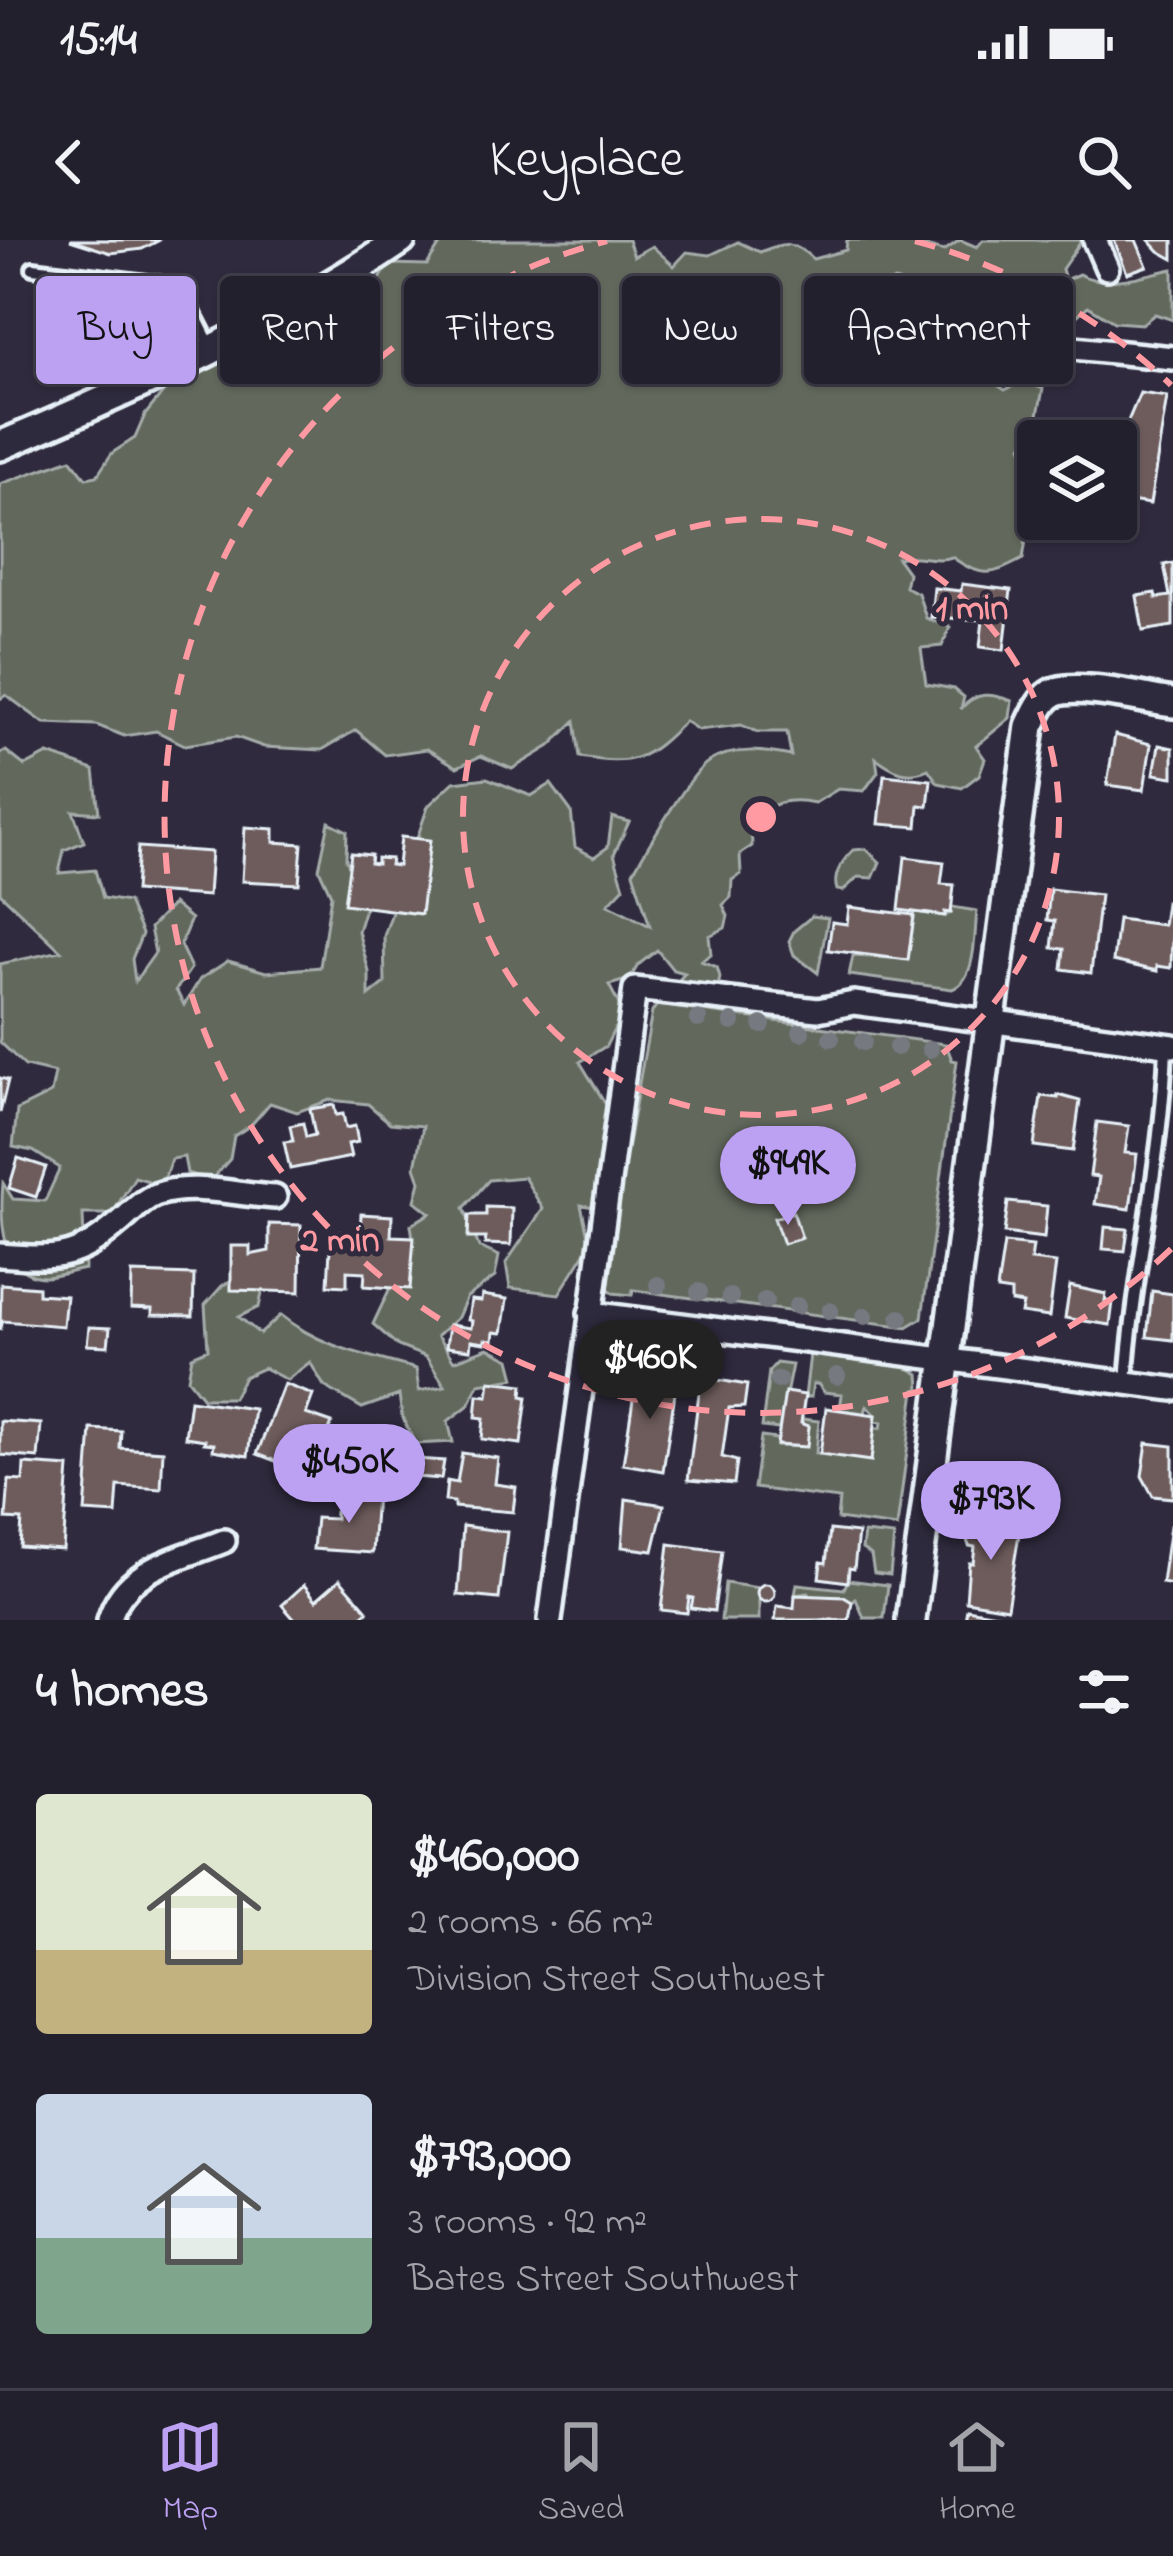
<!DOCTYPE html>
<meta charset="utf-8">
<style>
body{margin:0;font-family:"Indie Flower",sans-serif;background:#2b2836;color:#f1f3f6;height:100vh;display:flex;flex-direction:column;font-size:45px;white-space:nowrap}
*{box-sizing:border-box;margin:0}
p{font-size:39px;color:#a3a3aa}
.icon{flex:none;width:66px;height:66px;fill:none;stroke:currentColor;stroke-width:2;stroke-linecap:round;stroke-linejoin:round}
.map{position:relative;height:1380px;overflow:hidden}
.panel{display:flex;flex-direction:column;background:#23202e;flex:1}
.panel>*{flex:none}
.hud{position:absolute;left:36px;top:36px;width:1101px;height:108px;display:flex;gap:24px}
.fabs{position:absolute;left:1017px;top:180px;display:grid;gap:24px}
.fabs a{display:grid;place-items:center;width:120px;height:120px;border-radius:12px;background:#23202e;box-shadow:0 3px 9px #0004,0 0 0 3px #403e4a;font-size:60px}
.price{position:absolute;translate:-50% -102px;padding:0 27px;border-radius:42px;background:#bca0f2;color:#111;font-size:39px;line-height:78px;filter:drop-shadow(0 3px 6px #0008)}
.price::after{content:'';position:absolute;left:50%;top:72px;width:36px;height:27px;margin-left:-18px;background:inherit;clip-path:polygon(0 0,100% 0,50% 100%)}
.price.on{background:#222;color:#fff}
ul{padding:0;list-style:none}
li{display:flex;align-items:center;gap:36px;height:300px;padding:0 36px}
li span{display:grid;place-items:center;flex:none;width:336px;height:240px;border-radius:12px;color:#555}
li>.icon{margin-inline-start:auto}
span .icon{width:144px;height:144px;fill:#fffc;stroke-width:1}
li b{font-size:51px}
h2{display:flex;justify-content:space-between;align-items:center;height:144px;padding:0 36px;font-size:51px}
.pill{padding:0 42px;border-radius:12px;background:#23202e;box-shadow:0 3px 9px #0004,0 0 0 3px #403e4a;font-size:42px;line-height:108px}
.pill.on{background:#bca0f2;color:#111}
.status{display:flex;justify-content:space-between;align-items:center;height:84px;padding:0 60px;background:#23202e;direction:ltr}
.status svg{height:33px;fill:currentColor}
header{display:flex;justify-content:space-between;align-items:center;height:156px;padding:0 36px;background:#23202e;font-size:54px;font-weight:600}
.tabs{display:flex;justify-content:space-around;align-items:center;height:168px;border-top:3px solid #403e4a;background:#23202e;font-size:33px;color:#a3a3aa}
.tabs a{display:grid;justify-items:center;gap:6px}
.tabs .on{color:#bca0f2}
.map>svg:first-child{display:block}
.green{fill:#62685b;stroke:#a5acaa;stroke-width:3}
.building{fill:#6e5b5b;stroke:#e8f1f8;stroke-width:3}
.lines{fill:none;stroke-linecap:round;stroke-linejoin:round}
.service-casing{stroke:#e8f1f8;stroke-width:20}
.minor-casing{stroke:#e8f1f8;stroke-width:30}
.tertiary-casing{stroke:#e8f1f8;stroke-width:36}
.service{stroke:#2f2a3d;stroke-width:10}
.minor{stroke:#2f2a3d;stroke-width:21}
.tertiary{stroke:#2f2a3d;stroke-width:27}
.tree{fill:#777981}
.ring{fill:none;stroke:#ff9aa2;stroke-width:6;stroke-dasharray:21 15}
.centre{fill:#ff9aa2;stroke:#2f2a3d;stroke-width:6}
.ring-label{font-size:36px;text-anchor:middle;font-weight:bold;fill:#ff9aa2;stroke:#2f2a3d;stroke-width:10;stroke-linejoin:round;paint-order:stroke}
</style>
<div class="status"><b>15:14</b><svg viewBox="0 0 49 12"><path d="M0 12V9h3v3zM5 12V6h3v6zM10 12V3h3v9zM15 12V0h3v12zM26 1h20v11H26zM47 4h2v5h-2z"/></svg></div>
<header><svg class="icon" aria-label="back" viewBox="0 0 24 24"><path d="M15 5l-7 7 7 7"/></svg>Keyplace<svg class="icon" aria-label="search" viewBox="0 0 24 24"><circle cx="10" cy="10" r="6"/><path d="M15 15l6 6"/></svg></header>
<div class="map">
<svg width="1173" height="1380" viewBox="0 0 1173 1380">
<rect width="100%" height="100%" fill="#2f2a3d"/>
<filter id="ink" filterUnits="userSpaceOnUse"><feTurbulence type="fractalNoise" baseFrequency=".00833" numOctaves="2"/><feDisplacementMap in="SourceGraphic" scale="24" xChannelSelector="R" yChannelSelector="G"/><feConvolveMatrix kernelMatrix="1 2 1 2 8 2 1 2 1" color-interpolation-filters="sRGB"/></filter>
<g filter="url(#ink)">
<g class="green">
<path d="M443,0H628L634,16L652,6L674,26L687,12L710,15L738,2L760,12C785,2 792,0 813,19L846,10L847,0H902L944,11L960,0L977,7L983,0H1082L1062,29L1065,40L1079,34C1107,49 1142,35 1173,29V80L1155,74L1142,84L1114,82L1088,66L1070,82L1049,74L1042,46L1033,58L1013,55L1002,60L967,46L926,52L895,41L881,43L880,59L867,78L878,121L893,117L911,132L932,129L955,142L980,134L1005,150L1024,141L1043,149L1037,180L1022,206L1034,230L1020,265L1028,287L1023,319C992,335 982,339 952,317C934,323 917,313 897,318L908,333L905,347L918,353L926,378L950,387L942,406L921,408L926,444L954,449L964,457L961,469C976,451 991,453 1012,461L1010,478L976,506L985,519L979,535L962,548L938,543L928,529C907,539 893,530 876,518L878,532L864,551L838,549L815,563C787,557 772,562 751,582L752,606L740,614L741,634L732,640L731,657L723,665L728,676L725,688L709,696L711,714L701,721L717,727L720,737L717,753L693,754L678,741L685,733L673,730L657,710L638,725L630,739L609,745L623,772L606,806L580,822L621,889L607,908L622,937L652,772L657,765L946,804L952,820L957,821L922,1078L907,1087L633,1050L632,1055L613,1053L604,1044L617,970L581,965L590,1005L559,1054L510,1048L506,1023L543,969L524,937L489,940L464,968L479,1007L499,1016L495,1037L467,1057L458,1077L437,1096L454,1121L488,1108L510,1119L515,1138L479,1144L469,1165L448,1181L453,1202L415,1204L402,1176L399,1155L362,1168L324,1146L310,1122L287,1140L264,1128L244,1137L233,1158H203L188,1139L192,1116L208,1109L205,1065L222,1046L238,1036L263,1049L259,1067L239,1077L260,1094L281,1075C321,1108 367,1115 416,1129L419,1151L445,1146L426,1117L398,1106L373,1084L390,1048L391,1035L413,998L411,985L430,973L415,961L420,941L415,927L423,886L390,883L368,864L330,860L297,872L270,863L251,885L234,896L230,919L210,941L187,933L184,917L171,919L162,945L135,937L112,974H83L85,1029C73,1031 58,1036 46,1037C0,1037 0,977 3,943L13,959L45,961L60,928L33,911L13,907L17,870L51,853L55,833L25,826L0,802V724L61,711L0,653V513L6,511L25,526L48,514L94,530L99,573L73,571L84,602L64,610L59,633L95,630L103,658L128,662L142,694L132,719L135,741L155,713L150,688L173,664L191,679L180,705L191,728L176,750L184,765L200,739L228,721L266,732L320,727L331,655L319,629L329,582L347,591L346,620L369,655L358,691L369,732V756L385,743L384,696L428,566L454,542L487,538L531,556L551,544L571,571L575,607L594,617L608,607L612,577L629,582L614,614L624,647L608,664L650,686L633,632C646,610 690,533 708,522C734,506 764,511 791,516L787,492H758L741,485L698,490L685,481C645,521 634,526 580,517L575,481L550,506L512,529L481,516L457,527L427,509L385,515L356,490L322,510L264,507L236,497L185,505L156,491L124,496L96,485L44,483L6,455L0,459V244L71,219L86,238L97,236L112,213L135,198L145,175L165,150L193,142L214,121L241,116L258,93L280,89L314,96L341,64L371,54L389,24L427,25Z"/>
<path d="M866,609L880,622L873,638L858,637L843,651L837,650C832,635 842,621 853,610Z"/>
<path d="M952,667L977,671C974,695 977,740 952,749L849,735L853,716L908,719L915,672L944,676L951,673Z"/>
<path d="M812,676L828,678L818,733L794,715L789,701L794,691Z"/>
<path d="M810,1114L905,1126L919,1134L920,1149L915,1150L897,1287L837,1279L839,1259L754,1248L761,1197L777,1199V1206L806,1207L809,1187L802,1185V1179L819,1181L816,1213L871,1220L875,1188H881L882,1182L875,1181L876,1175L867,1166L865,1173L840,1170L842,1154L824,1152L818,1144H813L811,1157H805Z"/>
<path d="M776,1123L792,1125L779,1189L762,1187L769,1131Z"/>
<path d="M864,1293L894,1296L890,1335L874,1333L871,1315L862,1309Z"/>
<path d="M848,1340L888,1345L884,1378H864L856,1359L852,1362L843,1357H808V1353L795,1355L797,1344L844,1349Z"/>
<path d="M725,1343L759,1348V1380H721Z"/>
</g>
<g class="building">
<path d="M70,0H160L142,9L111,13Z"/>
<path d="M1114,0H1136L1147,26L1127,33Z"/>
<path d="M1149,0H1173V19L1159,11Z"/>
<path d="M881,49L1045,69L1040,111L1013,108V103L945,97V94L884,90L885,86L872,85Z"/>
<path d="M1140,153L1167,157L1150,264L1123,260L1128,231L1116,230V201H1111L1113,186L1125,188Z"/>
<path d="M1173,323V386L1143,391L1137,356L1155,353L1156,358L1170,356L1164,325Z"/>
<path d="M962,344L1011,350L1004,410L980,407L983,380L931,377L934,348L961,351Z"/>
<path d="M1115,495L1151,504L1144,550L1107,545Z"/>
<path d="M1159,505L1173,508V537L1154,534Z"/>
<path d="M884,535L931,540L928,566L919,565L917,587L879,584Z"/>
<path d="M245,587L274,589V602L302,604L299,644L242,641Z"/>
<path d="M401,597L430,600L421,674L344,664L351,613L371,615L370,623L377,624V618L391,619L390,625L398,626Z"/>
<path d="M138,607L211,612L208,656L135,651Z"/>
<path d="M905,617L944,622L941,644L954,645L951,673L945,672V676L899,670Z"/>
<path d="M1050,649L1100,655L1091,733L1062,729L1064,709L1052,708L1055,681L1047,680Z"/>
<path d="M1166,663L1173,670L1171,728L1157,726V731L1113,721L1118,679L1163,685Z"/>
<path d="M849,667L914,675L908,720L828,710L832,682L847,684Z"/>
<path d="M0,838L8,840L0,873Z"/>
<path d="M1058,855L1080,861L1073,911L1034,906L1041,856L1058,858Z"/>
<path d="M334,865L336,875L343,874L346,888L355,886L358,902L348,904L351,917L290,929L284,902L293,901L290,886L303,883L306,897L315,895L310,869Z"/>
<path d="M1097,882L1129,886L1125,913L1137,914L1130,969L1095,964L1099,937L1090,936Z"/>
<path d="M18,918L46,927L36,957L9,948Z"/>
<path d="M1008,962L1047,966L1044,998L1004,993Z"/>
<path d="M486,967L512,968L511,1005L485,1004L486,998H468L469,975H486Z"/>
<path d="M793,972L802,998L783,1004L774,978Z"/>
<path d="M361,974L392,976L391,996L414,997L410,1049L364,1046L365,1032L347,1031V1046L328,1045L331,991L360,993Z"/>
<path d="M269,984L301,985L300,1052L231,1050V1006H250V1015L269,1011Z"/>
<path d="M1105,987L1128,989L1125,1011L1103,1009Z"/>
<path d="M1004,1003L1033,1006L1031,1020L1056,1023L1049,1077L1021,1073L1023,1064L1011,1062V1052L997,1050Z"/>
<path d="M132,1033L194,1035L193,1076L152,1075V1069L131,1068Z"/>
<path d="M1,1044L38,1047V1054L66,1056L63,1086L3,1081L0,1090Z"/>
<path d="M1070,1046L1106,1054L1105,1061L1113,1062L1110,1085L1065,1078Z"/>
<path d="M1152,1051L1173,1054V1100L1147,1097Z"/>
<path d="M482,1055L507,1059L502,1093L494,1092L493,1101L485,1100V1103L471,1101L470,1110L446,1107L449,1085L471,1088L472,1081L468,1080L471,1060L481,1061Z"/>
<path d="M89,1087L110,1088L108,1106L87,1105Z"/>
<path d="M637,1134L677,1140L663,1231L623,1224Z"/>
<path d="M701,1137L747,1145L744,1167L729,1168L722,1217L737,1221L734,1244L688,1240Z"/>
<path d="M490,1141L523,1145L522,1156L527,1157L521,1204L482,1199L484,1178L476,1177L478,1155L488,1156Z"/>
<path d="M284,1144L313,1155L306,1174L332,1183L320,1214L300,1206L298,1212L293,1209L286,1225L257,1214Z"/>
<path d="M785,1152L805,1155L801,1183L809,1186L807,1207L777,1205Z"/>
<path d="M190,1160L254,1169L248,1216L213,1210L214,1204L204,1203L205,1200L185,1197Z"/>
<path d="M826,1168L876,1175L871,1221L820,1214Z"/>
<path d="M0,1181L41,1184L38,1218L0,1215Z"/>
<path d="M91,1189L121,1191L120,1208L163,1211L161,1249L118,1246L116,1274L85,1272Z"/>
<path d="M1147,1203L1173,1206V1258L1153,1256L1142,1236Z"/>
<path d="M462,1213L498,1218L495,1244L516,1247L513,1272L454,1267V1262L445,1261L447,1241L457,1243Z"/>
<path d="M416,1219L444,1221L441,1239L415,1237Z"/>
<path d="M24,1224L69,1227L63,1310L20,1307L22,1280L6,1279L9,1240L23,1241Z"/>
<path d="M343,1252L376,1254L372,1313L313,1309L316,1278L335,1279V1272H341Z"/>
<path d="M626,1259L664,1265L653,1311L622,1307Z"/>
<path d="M971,1280L1020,1288L1007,1368L966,1361L969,1323H973L975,1307L969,1306L967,1300Z"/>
<path d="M463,1286L507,1292L499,1359L458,1355Z"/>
<path d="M1170,1286L1173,1287V1345L1162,1343Z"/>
<path d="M830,1290L858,1293L854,1329L849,1328L848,1342L819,1338L821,1322L826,1323Z"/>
<path d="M669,1304L722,1311L714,1371L691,1368L693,1358L689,1357L687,1373L661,1370Z"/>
<path d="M340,1339L368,1371L357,1380H295L282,1365L304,1345L316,1360Z"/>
<circle cx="766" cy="1353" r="9"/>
<path d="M795,1355L844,1357L852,1362L849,1380H775L777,1366L794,1368Z"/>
<path d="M967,1369L1014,1377V1380H965Z"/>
</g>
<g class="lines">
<defs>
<g id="service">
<path d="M33,28L180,46L210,105"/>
<path d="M1126,1142C1134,1029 1163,918 1166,805"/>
</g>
<g id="minor">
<path d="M1095,0L1107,28"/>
<path d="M896,111L1028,127L1064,107L1173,118"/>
<path d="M0,1015C55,1019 75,1021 119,983C130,974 142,960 155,955C190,942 239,955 275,957"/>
<path d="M590,1073L1173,1149"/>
<path d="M109,1380C125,1327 178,1320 224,1301"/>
<path d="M550,1380L635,749L818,770L854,763L1173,806"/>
</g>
<g id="tertiary">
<path d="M0,206C138,147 277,85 401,0"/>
<path d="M911,1380L1030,486C1036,474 1041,459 1053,453C1077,442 1145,459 1173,463"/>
</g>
</defs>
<use href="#service" class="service-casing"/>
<use href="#minor" class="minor-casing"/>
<use href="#tertiary" class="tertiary-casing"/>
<use href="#service" class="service"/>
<use href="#minor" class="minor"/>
<use href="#tertiary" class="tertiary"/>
</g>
<g class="tree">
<circle cx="698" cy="779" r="9"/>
<circle cx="732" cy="782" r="9"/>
<circle cx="762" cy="785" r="9"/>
<circle cx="801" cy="792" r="9"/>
<circle cx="831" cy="798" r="9"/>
<circle cx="863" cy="802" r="9"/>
<circle cx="897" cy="807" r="9"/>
<circle cx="930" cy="809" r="9"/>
<circle cx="658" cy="1045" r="9"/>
<circle cx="699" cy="1052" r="9"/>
<circle cx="730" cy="1057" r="9"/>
<circle cx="765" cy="1061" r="9"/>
<circle cx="797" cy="1066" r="9"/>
<circle cx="830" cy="1071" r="9"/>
<circle cx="865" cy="1076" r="9"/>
<circle cx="900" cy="1078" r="9"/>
<circle cx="837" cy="1136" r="9"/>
<circle cx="778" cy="1140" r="9"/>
</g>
</g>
<g class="ring">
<circle cx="761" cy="577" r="298"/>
<path d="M1171 1009A596 596 0 1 1 607 1M915 1A596 596 0 0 1 1171 145"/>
</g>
<circle cx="761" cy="577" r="18" class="centre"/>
<g class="ring-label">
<text x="972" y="379">1 min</text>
<text x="340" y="1011">2 min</text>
</g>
</svg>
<div class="fabs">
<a><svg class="icon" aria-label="layers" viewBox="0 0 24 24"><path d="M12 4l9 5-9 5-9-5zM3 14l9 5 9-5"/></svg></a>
</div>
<b class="price" style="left:788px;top:988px">$949K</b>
<b class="price on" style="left:650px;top:1182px">$460K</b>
<b class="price" style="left:349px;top:1286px">$450K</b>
<b class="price" style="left:991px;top:1323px">$793K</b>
<div class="hud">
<a class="pill on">Buy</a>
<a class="pill">Rent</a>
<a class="pill">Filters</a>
<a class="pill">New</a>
<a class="pill">Apartment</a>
</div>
</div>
<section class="panel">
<h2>4 homes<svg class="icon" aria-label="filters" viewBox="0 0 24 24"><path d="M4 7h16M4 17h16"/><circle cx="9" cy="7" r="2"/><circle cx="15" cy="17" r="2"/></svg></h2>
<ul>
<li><span style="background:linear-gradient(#dfe7d0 65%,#c2b280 0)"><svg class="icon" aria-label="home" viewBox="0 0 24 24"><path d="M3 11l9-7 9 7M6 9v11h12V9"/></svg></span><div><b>$460,000</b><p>2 rooms · 66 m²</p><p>Division Street Southwest</p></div></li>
<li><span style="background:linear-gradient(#c9d6e8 60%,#7fa58c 0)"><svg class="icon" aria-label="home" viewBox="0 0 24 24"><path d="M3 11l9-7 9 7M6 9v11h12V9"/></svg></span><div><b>$793,000</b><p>3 rooms · 92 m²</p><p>Bates Street Southwest</p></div></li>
</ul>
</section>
<nav class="tabs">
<a class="on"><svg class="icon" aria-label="map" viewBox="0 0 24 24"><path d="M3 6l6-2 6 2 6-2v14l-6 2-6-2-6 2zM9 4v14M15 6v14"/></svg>Map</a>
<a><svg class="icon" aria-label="saved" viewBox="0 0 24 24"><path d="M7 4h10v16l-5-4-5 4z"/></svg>Saved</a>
<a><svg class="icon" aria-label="home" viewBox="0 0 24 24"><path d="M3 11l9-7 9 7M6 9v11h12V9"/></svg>Home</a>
</nav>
